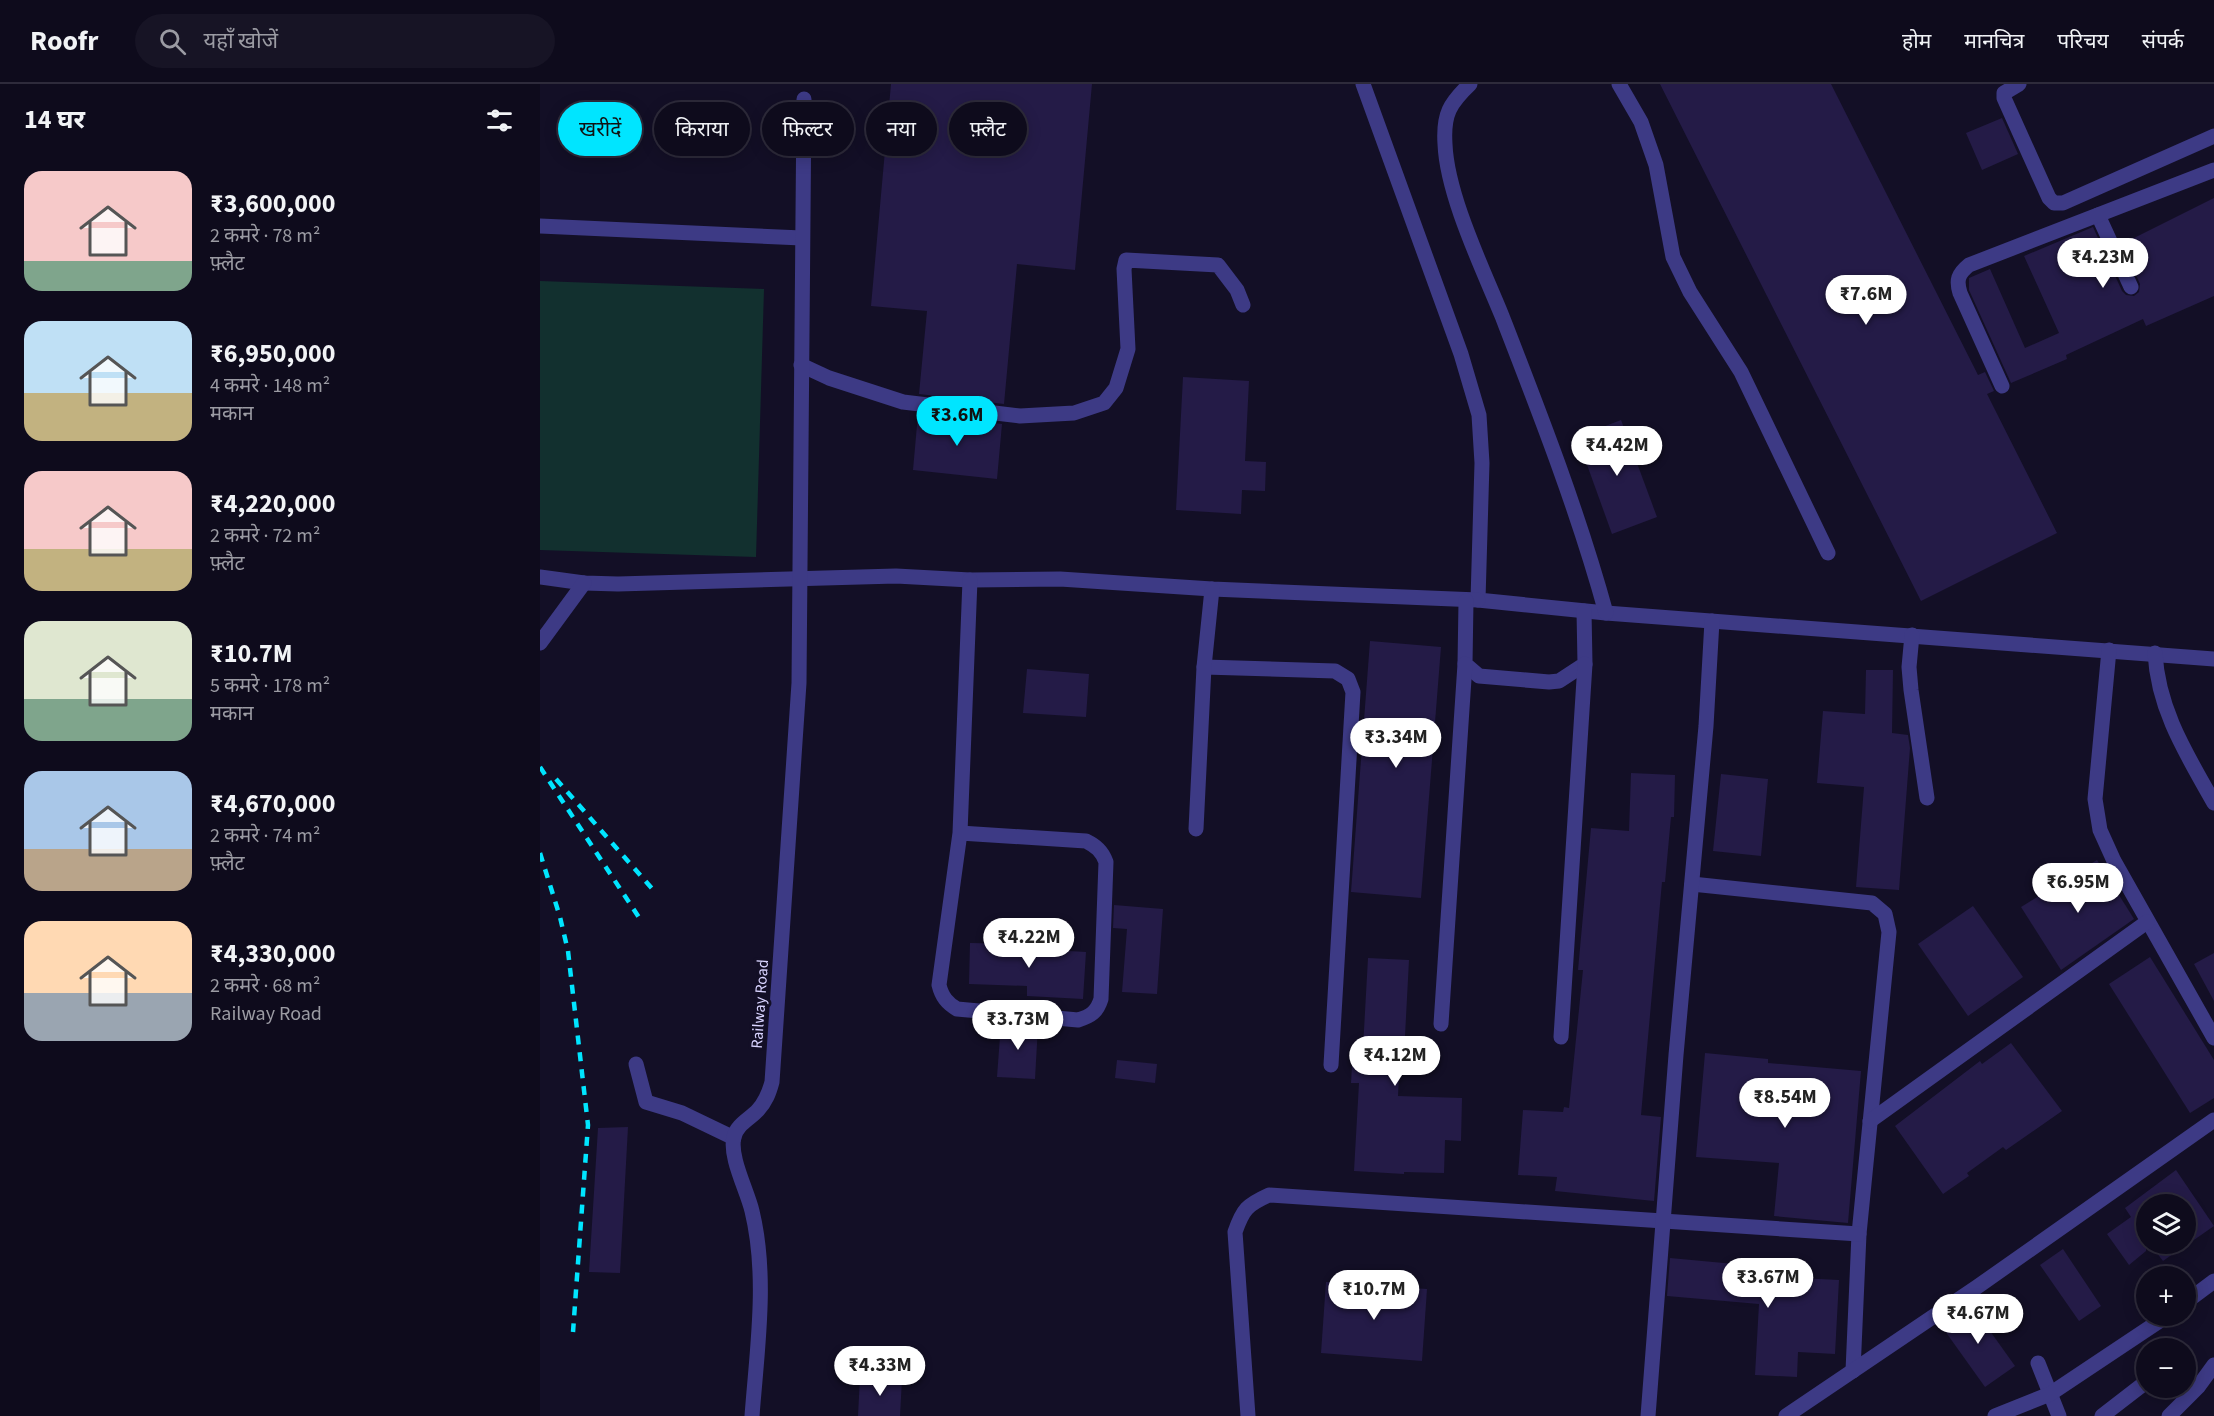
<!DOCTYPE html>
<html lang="hi">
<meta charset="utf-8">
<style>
body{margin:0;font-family:"Source Sans 3","Noto Sans Devanagari",sans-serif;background:#171425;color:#f1f3f6;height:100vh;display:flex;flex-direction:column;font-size:22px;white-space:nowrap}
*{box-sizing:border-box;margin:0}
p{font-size:20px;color:#9b9ba3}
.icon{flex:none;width:33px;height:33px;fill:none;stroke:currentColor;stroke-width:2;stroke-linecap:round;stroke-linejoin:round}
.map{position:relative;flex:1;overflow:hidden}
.sheet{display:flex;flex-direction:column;background:#0e0b1c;width:540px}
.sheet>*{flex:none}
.guide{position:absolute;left:18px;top:18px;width:570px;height:54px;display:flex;gap:12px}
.controls{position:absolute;left:1596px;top:1110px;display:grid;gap:12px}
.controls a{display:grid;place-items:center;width:60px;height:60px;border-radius:50%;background:#0e0b1c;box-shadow:0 3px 15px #0003,0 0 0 2px #2e2b3b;font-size:30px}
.price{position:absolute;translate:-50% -51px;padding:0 14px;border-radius:21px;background:#fff;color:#222;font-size:20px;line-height:39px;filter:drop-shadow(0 2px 3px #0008)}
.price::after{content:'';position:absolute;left:50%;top:36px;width:18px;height:14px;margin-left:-9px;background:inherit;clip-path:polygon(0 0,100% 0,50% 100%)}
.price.on{background:#00e5ff;color:#111}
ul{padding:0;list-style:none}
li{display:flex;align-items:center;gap:18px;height:150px;padding:0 24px}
li span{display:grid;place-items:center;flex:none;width:168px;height:120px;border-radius:18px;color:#555}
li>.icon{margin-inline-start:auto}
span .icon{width:72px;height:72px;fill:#fffc;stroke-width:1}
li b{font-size:26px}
h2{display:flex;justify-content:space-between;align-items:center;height:72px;padding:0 24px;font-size:26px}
.pill{padding:0 21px;border-radius:27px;background:#0e0b1c;box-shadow:0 3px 15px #0003,0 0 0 2px #2e2b3b;font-size:21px;line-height:54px}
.pill.on{background:#00e5ff;color:#111}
header{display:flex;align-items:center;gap:36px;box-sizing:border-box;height:84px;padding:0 30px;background:#0e0b1c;border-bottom:2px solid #2e2b3b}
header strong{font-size:28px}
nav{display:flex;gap:33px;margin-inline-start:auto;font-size:21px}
.search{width:420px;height:54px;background:#171425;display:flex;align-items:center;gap:15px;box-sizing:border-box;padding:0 21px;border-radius:33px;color:#9b9ba3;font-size:22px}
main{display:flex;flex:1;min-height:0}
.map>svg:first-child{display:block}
.green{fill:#12302f}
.building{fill:#241b47}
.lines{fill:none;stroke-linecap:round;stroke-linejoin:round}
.minor{stroke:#3d3a85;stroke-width:15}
.rail{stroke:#00e5ff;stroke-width:4.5;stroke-dasharray:9 8;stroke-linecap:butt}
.labels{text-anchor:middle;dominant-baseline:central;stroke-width:6;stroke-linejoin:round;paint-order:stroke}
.street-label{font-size:16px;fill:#d9d4ff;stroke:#130f26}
</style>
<header>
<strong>Roofr</strong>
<div class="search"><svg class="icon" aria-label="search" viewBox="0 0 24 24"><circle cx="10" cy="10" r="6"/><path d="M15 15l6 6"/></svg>यहाँ खोजें</div>
<nav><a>होम</a><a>मानचित्र</a><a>परिचय</a><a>संपर्क</a></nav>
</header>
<main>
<section class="sheet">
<h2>14 घर<svg class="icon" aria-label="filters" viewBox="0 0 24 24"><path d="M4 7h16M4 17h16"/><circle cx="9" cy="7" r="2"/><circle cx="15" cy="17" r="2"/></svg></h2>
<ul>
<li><span style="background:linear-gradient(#f6c9c9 75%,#7fa58c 0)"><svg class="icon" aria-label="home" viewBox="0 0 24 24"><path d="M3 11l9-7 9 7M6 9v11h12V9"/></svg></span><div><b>₹3,600,000</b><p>2 कमरे · 78 m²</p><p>फ़्लैट</p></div></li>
<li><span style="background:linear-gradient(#bfe0f5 60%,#c2b280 0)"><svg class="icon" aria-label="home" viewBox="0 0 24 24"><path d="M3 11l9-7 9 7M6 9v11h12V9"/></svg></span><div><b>₹6,950,000</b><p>4 कमरे · 148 m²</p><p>मकान</p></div></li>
<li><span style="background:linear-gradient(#f6c9c9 65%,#c2b280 0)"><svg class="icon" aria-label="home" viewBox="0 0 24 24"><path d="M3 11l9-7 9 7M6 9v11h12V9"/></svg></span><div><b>₹4,220,000</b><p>2 कमरे · 72 m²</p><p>फ़्लैट</p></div></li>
<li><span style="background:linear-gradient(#dfe7d0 65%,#7fa58c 0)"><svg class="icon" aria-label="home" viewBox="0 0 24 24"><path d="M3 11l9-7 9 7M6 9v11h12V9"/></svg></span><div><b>₹10.7M</b><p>5 कमरे · 178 m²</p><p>मकान</p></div></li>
<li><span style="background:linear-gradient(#a9c7e8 65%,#b9a48a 0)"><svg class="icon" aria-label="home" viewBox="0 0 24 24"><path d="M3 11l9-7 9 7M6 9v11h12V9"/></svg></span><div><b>₹4,670,000</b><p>2 कमरे · 74 m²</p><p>फ़्लैट</p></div></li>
<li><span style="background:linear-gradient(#ffd9b3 60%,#9aa5b1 0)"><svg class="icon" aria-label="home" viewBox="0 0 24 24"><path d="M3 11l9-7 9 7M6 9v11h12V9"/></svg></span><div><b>₹4,330,000</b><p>2 कमरे · 68 m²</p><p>Railway Road</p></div></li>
</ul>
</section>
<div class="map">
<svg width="1674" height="1332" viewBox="0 0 1674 1332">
<rect width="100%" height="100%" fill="#130f26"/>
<path class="green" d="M0,197L224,205L216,473L0,466Z"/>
<g class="building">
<path d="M351,0H552L535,186L477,180L464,320L379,310L387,227L331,222Z"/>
<path d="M1120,0H1291L1438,291L1445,288L1454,307L1447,310L1517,449L1381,517Z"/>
<path d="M1462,34L1478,70L1442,86L1426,49Z"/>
<path d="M1674,114V212L1606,242L1603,235L1526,271L1527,275L1471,299L1429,206V194L1450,185L1485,264L1519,249L1484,172L1553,143L1582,207L1586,211L1594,212L1599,208L1600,200L1582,160Z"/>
<path d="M643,293L709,297L705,377L726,378L725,407L702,406L701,430L636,426Z"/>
<path d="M378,330L462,340L457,395L373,386Z"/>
<path d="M1081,336L1117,433L1072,450L1037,353Z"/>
<path d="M830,557L901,563L881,814L811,808Z"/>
<path d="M487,585L549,590L546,633L483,629Z"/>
<path d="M1326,586H1353L1352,649L1368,651L1370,664L1359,806L1316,803L1324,703L1277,699L1283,627L1325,630Z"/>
<path d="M1091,689L1135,691L1134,733H1131L1125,798H1122L1101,1031L1121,1033L1114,1117L1015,1107L1017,1093L978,1091L983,1026L1023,1028L1024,1023L1029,1024L1043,886H1038L1051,744L1089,747Z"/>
<path d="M1181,690L1228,695L1221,772L1173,767Z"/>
<path d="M1557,776L1594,835L1521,886L1481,823Z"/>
<path d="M574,821L623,825L617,910L582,908L587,845L573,844Z"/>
<path d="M1433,822L1483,893L1428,932L1378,860Z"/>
<path d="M430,859L479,860V864L546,868L543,915L487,912V902L429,900Z"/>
<path d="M1674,869V917L1654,880Z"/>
<path d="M1610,873L1674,976V1014L1650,1029L1569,900Z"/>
<path d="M828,874L869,876L865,952H861L858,1012L922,1014L921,1057L905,1056L904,1089L864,1088V1090L814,1087L819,999H811L813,964H823Z"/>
<path d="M461,939L498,942L495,995L457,993Z"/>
<path d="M1471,959L1522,1027L1466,1066L1463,1063L1427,1089L1429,1092L1403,1110L1355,1042L1440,977L1442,980Z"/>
<path d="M1165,969L1228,975V979L1321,987L1308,1139L1234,1132L1239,1079L1156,1073Z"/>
<path d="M577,976L617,980L615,999L575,994Z"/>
<path d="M88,1043L80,1189L49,1188L58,1044Z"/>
<path d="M1636,1086L1674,1142L1651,1158L1646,1151V1120H1606V1167L1589,1181L1567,1150L1591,1133L1585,1124Z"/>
<path d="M1610,1160H1647L1623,1177Z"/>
<path d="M1523,1165L1561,1222L1539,1237L1500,1181Z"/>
<path d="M1130,1174L1216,1182L1215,1192L1299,1196L1295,1270L1258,1268L1257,1293L1215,1291L1219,1220L1127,1212Z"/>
<path d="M786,1198L887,1205L882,1277L781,1269Z"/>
<path d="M1430,1219L1475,1282L1445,1303L1400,1240Z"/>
<path d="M320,1293L362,1295L360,1332H318Z"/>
</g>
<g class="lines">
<g class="minor">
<path d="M823,0L921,270L939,331L942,379L938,516L1066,529L1674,575"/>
<path d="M930,0C910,19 903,30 905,60C907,111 942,183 962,232C1000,330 1038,427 1066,529"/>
<path d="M1079,0L1101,38L1116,81L1133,173L1150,208L1201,288L1288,469"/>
<path d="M1479,0L1464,9V14L1509,114L1514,119H1523L1674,52"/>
<path d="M1558,131L1591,203"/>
<path d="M0,142L262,154"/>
<path d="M261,281L289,294L363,318L480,332L534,329L564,319L576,304L588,265L584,185L586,176L678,181L697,206L703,221"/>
<path d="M1462,302L1420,209C1416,196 1418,190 1429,181L1674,86"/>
<path d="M0,493L44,499L78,500L356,492L430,496L520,495L672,505L938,516"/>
<path d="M926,517L925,580L939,592L1009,598L1019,597L1045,580L1044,527"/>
<path d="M1372,551L1369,583L1371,606L1387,714"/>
<path d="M0,559L44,499"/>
<path d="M1569,566L1555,715L1560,746L1574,777L1674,954"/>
<path d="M1615,569C1618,626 1647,671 1674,719"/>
<path d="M664,583L795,587L808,595L813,608L791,981"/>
<path d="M656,745L664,583L672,505"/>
<path d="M420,749L546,757C556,762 562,767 566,778L561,915C557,928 551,932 538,936L417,925C407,919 402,913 399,901L420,749L430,496"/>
<path d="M1152,800L1332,819L1345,830L1349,848L1319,1150L1313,1287"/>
<path d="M901,940L925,580"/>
<path d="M1021,953L1045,580"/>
<path d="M96,980L106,1018L142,1029L194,1054"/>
<path d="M1330,1037L1607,838"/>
<path d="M1646,1218L1674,1197"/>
<path d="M1498,1279L1519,1332"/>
<path d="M212,1332C217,1265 228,1193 212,1127C207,1106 189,1073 194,1053C197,1040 210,1035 218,1026C226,1017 229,1009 232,998L259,599L264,15"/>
<path d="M708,1332L695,1148C703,1125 707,1121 729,1111L1319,1150"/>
<path d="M1108,1332L1136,971L1166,642L1172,537"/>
<path d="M1246,1332L1437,1203L1674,1036"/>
<path d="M1455,1332L1510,1310L1627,1232"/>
<path d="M1562,1332L1606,1298"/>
<path d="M1629,1332L1658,1303L1674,1281"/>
</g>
<g class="rail">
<path d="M0,683L100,835"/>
<path d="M16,695L115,808"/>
<path d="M0,769L20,833L28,867L48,1041L33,1248"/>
</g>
</g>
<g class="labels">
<g class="street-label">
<text transform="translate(220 920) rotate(-86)">Railway Road</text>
</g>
</g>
</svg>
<div class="controls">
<a><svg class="icon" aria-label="layers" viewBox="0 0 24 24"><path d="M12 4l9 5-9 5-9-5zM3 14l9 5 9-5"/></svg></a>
<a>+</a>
<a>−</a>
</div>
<b class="price" style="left:1563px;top:205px">₹4.23M</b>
<b class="price" style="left:1326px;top:242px">₹7.6M</b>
<b class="price on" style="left:417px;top:363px">₹3.6M</b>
<b class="price" style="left:1077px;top:393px">₹4.42M</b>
<b class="price" style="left:856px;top:685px">₹3.34M</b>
<b class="price" style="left:1538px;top:830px">₹6.95M</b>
<b class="price" style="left:489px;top:885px">₹4.22M</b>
<b class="price" style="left:478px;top:967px">₹3.73M</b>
<b class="price" style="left:855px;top:1003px">₹4.12M</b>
<b class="price" style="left:1245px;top:1045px">₹8.54M</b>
<b class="price" style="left:1228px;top:1225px">₹3.67M</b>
<b class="price" style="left:834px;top:1237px">₹10.7M</b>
<b class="price" style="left:1438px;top:1261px">₹4.67M</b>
<b class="price" style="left:340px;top:1313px">₹4.33M</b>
<div class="guide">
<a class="pill on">खरीदें</a>
<a class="pill">किराया</a>
<a class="pill">फ़िल्टर</a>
<a class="pill">नया</a>
<a class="pill">फ़्लैट</a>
</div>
</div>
</main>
